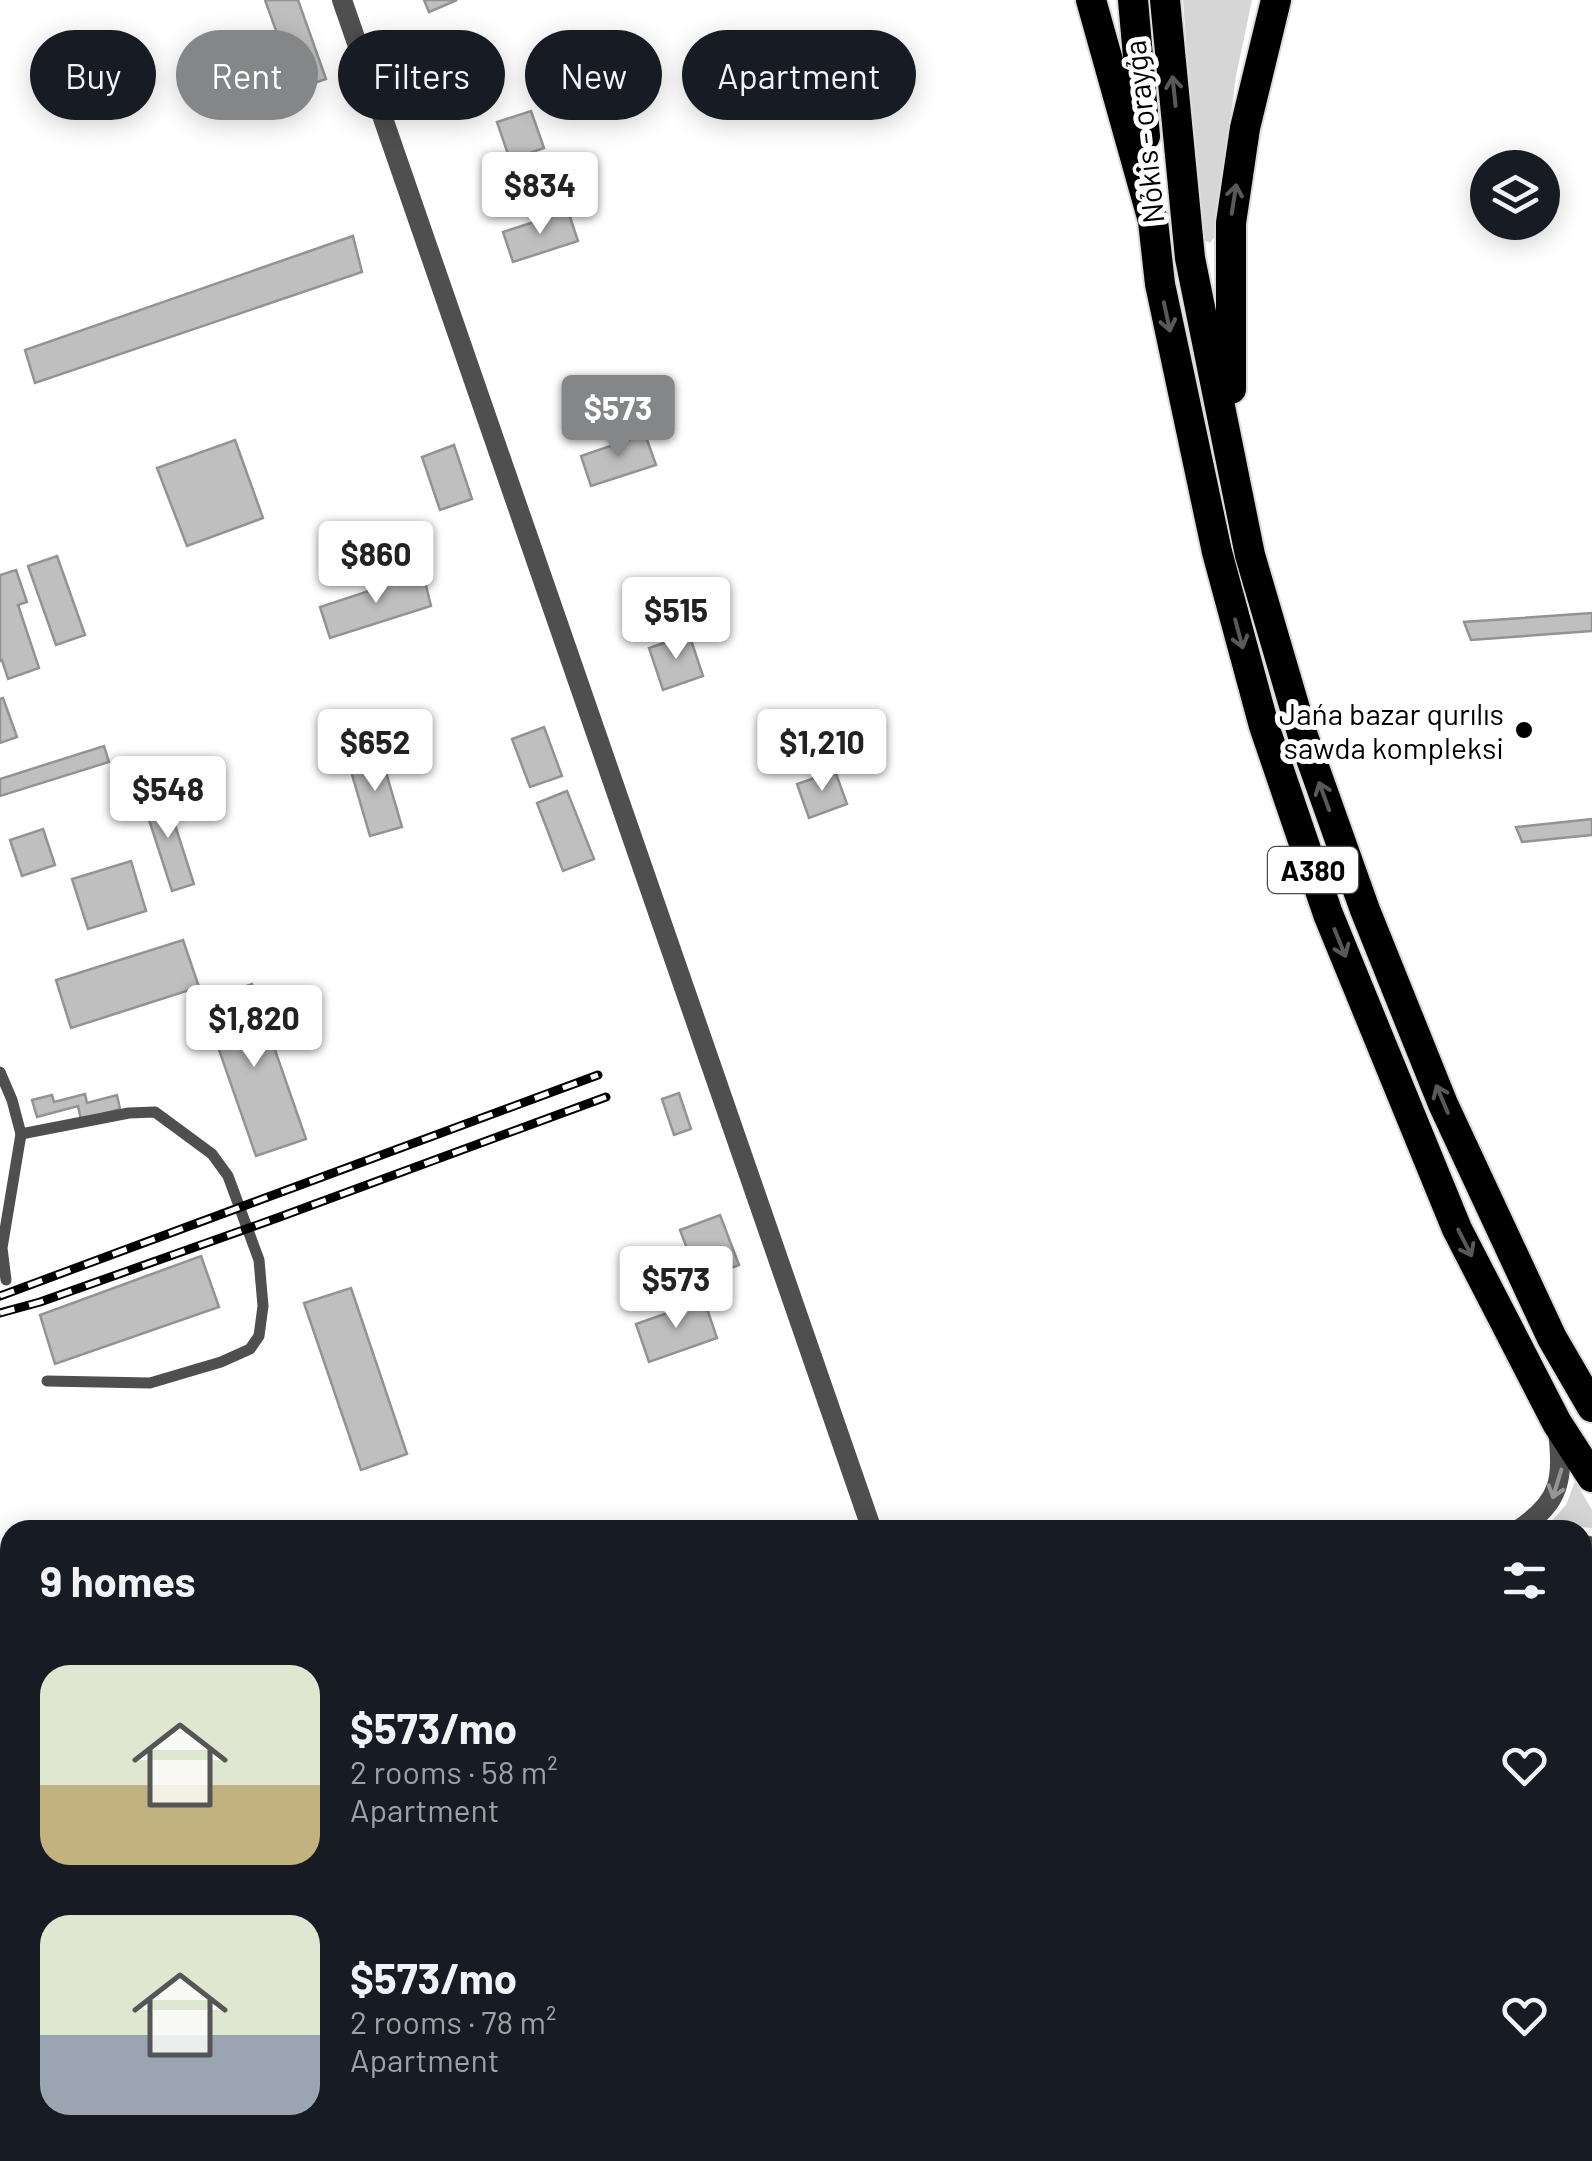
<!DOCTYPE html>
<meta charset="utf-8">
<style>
body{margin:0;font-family:Barlow,sans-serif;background:#20242c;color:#f1f3f6;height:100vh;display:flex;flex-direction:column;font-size:38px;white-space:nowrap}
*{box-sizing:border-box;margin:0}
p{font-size:32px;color:#9ea1a6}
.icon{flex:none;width:55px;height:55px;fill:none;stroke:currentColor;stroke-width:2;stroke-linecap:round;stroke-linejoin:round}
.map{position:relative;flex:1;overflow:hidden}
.sheet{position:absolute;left:0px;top:1520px;width:1592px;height:642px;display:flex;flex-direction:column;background:#171b24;border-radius:30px 30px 0 0;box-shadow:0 5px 25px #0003}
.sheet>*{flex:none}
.guide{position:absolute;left:30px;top:30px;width:1000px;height:90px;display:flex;gap:20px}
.tools{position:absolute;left:1470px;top:150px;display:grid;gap:20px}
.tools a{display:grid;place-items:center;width:90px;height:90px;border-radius:50%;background:#171b24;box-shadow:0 5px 25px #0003;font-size:50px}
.price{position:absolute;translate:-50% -85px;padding:0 22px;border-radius:10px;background:#fff;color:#222;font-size:32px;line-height:65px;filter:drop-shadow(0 2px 5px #0008)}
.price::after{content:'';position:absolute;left:50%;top:60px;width:30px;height:22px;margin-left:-15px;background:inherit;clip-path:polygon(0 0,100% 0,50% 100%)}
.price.selected{background:#858687;color:#fff}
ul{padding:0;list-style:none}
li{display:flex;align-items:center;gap:30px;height:250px;padding:0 40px}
li span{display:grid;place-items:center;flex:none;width:280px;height:200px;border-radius:30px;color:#555}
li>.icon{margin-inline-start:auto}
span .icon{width:120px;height:120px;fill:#fffc;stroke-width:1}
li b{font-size:42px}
h2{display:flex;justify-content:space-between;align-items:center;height:120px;padding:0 40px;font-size:42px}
.tag{padding:0 35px;border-radius:45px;background:#171b24;box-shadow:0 5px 25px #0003;font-size:35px;line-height:90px}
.tag.selected{background:#858687;color:#fff}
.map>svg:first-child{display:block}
.green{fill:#d6d6d6}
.building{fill:#bfbfbf;stroke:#939393;stroke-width:2.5}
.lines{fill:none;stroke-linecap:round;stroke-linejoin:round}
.highway-casing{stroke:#dbdbdb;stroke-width:34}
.lane{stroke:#4f4f4f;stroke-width:11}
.street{stroke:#4f4f4f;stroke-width:20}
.highway{stroke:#000;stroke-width:30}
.rail-casing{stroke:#000;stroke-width:9}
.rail{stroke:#fff;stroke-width:5;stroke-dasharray:15;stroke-linecap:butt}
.oneway{stroke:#595959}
.oneway2{stroke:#959595}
.poi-dot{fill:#000;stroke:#fff;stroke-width:4}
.labels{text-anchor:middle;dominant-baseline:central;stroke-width:10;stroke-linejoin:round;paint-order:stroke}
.shield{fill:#fff;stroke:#4c4c4c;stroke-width:2.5}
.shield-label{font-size:28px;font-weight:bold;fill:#000}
.street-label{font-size:30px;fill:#000;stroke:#fff}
.poi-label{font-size:30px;fill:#000;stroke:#fff;text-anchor:end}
</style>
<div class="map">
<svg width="1592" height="2161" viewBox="0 0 1592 2161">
<rect width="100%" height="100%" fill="#fff"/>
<g class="green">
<path d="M1183,0H1252L1236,76L1216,235L1210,243L1201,239Z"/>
<path d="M1575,1481L1592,1510V1528L1549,1524L1566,1505Z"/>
<path d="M1582,1565L1592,1570V1645L1583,1632Z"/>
<path d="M1592,2114V2161H1547L1555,2153L1582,2152L1583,2124Z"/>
</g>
<g class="building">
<path d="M265,0H298L326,79L297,89Z"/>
<path d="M424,0H457L429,12Z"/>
<path d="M531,111L544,148L510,160L497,122Z"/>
<path d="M568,211L578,241L513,262L503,232Z"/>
<path d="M353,236L362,272L35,383L25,350Z"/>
<path d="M645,434L656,465L591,486L581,456Z"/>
<path d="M235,440L263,518L187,546L157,468Z"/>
<path d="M454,445L472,499L440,510L422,457Z"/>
<path d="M57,556L85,635L56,645L28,566Z"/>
<path d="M16,570L27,602L18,605L39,668L8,679L2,660L0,661V575Z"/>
<path d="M423,573L431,606L330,638L320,607Z"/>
<path d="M1592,613V631L1471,640L1464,622Z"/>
<path d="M689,634L703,676L663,690L649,648Z"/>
<path d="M3,698L17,737L0,743V699Z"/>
<path d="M544,727L562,776L530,787L512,739Z"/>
<path d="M104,746L109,762L0,796V779Z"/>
<path d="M380,752L402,827L370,836L348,761Z"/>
<path d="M835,771L847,804L809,818L797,784Z"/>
<path d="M164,791L194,884L172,891L142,798Z"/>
<path d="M567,791L594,859L563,871L537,803Z"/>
<path d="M1592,819V835L1522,842L1516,827Z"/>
<path d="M43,829L55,865L22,876L10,840Z"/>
<path d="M131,861L146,911L88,929L72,879Z"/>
<path d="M183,940L199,987L71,1028L56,980Z"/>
<path d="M252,984L306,1139L256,1156L202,1001Z"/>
<path d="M679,1093L691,1129L674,1135L662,1099Z"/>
<path d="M85,1094L87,1103L117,1095L120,1109L81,1120L78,1106L37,1117L32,1100L52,1095L54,1102Z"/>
<path d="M720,1215L739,1265L699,1280L680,1230Z"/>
<path d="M201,1256L219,1307L55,1364L40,1315Z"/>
<path d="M351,1288L407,1454L361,1470L304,1303Z"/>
<path d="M704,1300L717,1338L649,1362L636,1324Z"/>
<path d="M1592,1811V2037L1582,2045V1818Z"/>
<path d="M1378,2152H1436L1435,2161H1378Z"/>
</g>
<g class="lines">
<defs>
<g id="highway">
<path d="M1091,0L1153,221L1160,284L1217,552L1264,726L1328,914L1457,1229L1557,1423L1592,1477"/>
<path d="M1133,0L1145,136"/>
<path d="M1165,0L1190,258L1250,555L1303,736L1365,910L1443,1104L1552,1338L1592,1407"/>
<path d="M1231,389V223L1245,128L1276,0"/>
</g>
</defs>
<use href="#highway" class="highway-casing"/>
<g class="lane">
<path d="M0,1072L12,1100L21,1134L2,1248L6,1280"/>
<path d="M21,1134L129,1113L155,1112L212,1154L228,1176L259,1260L263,1306L259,1336L250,1349L221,1362L150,1383L47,1381"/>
</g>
<g class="street">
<path d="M342,0L872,1530"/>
<path d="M1518,1530C1562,1501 1563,1479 1558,1430"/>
<path d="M1582,1544L1592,1547"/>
<path d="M41,2161L68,2152"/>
<path d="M915,2161V2152"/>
</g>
<use href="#highway" class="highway"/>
<defs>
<g id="rail">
<path d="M0,1296L598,1075"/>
<path d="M0,1313L40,1302L277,1218L606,1097"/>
</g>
</defs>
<use href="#rail" class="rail-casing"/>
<use href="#rail" class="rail"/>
</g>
<defs><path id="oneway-shaft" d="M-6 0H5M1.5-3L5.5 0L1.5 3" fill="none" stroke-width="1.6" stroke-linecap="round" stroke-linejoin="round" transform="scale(2.5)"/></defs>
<g class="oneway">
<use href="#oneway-shaft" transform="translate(1174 91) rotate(-96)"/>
<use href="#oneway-shaft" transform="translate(1234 199) rotate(-81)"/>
<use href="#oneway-shaft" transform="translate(1167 317) rotate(78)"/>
<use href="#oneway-shaft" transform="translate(1239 634) rotate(75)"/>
<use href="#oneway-shaft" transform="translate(1324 796) rotate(-110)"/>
<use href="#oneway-shaft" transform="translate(1340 943) rotate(68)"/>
<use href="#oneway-shaft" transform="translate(1442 1099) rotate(-113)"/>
<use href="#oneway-shaft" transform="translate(1465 1243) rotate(63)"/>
</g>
<use class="oneway2" href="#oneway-shaft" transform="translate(1557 1484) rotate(107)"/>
<circle class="poi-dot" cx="1524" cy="730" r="10"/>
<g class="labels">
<rect class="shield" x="1268" y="847" width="90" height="46" rx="8"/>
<g class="shield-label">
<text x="1313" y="870">A380</text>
</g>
<g class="street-label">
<text transform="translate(1143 132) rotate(-96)">Nókis - orayǵa</text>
</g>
<g class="poi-label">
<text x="1504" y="713">Jańa bazar qurılıs<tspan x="1504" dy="34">sawda kompleksi</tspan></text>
</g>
</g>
</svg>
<div class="tools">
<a><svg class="icon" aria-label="layers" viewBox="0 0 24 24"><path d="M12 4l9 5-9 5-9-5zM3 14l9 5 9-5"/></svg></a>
</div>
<b class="price" style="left:540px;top:237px">$834</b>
<b class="price selected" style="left:618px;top:460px">$573</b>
<b class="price" style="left:376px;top:606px">$860</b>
<b class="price" style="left:676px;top:662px">$515</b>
<b class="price" style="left:375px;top:794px">$652</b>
<b class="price" style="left:822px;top:794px">$1,210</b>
<b class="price" style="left:168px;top:841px">$548</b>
<b class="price" style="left:254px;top:1070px">$1,820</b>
<b class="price" style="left:676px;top:1331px">$573</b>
<div class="guide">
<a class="tag">Buy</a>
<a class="tag selected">Rent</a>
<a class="tag">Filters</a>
<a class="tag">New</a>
<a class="tag">Apartment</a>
</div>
<section class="sheet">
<h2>9 homes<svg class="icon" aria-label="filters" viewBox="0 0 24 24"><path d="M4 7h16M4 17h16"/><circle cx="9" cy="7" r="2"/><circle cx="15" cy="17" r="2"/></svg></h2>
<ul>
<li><span style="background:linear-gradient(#dfe7d0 60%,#c2b280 0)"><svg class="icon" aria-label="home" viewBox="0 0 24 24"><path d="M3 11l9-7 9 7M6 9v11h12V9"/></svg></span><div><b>$573/mo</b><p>2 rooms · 58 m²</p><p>Apartment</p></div><svg class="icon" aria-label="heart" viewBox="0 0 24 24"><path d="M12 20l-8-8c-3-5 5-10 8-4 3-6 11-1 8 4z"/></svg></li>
<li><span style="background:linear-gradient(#dfe7d0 60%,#9aa5b1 0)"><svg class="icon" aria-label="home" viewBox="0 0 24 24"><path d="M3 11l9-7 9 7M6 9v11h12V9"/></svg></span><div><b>$573/mo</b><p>2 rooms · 78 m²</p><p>Apartment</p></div><svg class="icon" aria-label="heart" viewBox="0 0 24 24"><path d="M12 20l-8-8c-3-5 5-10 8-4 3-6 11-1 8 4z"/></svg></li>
</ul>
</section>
</div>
